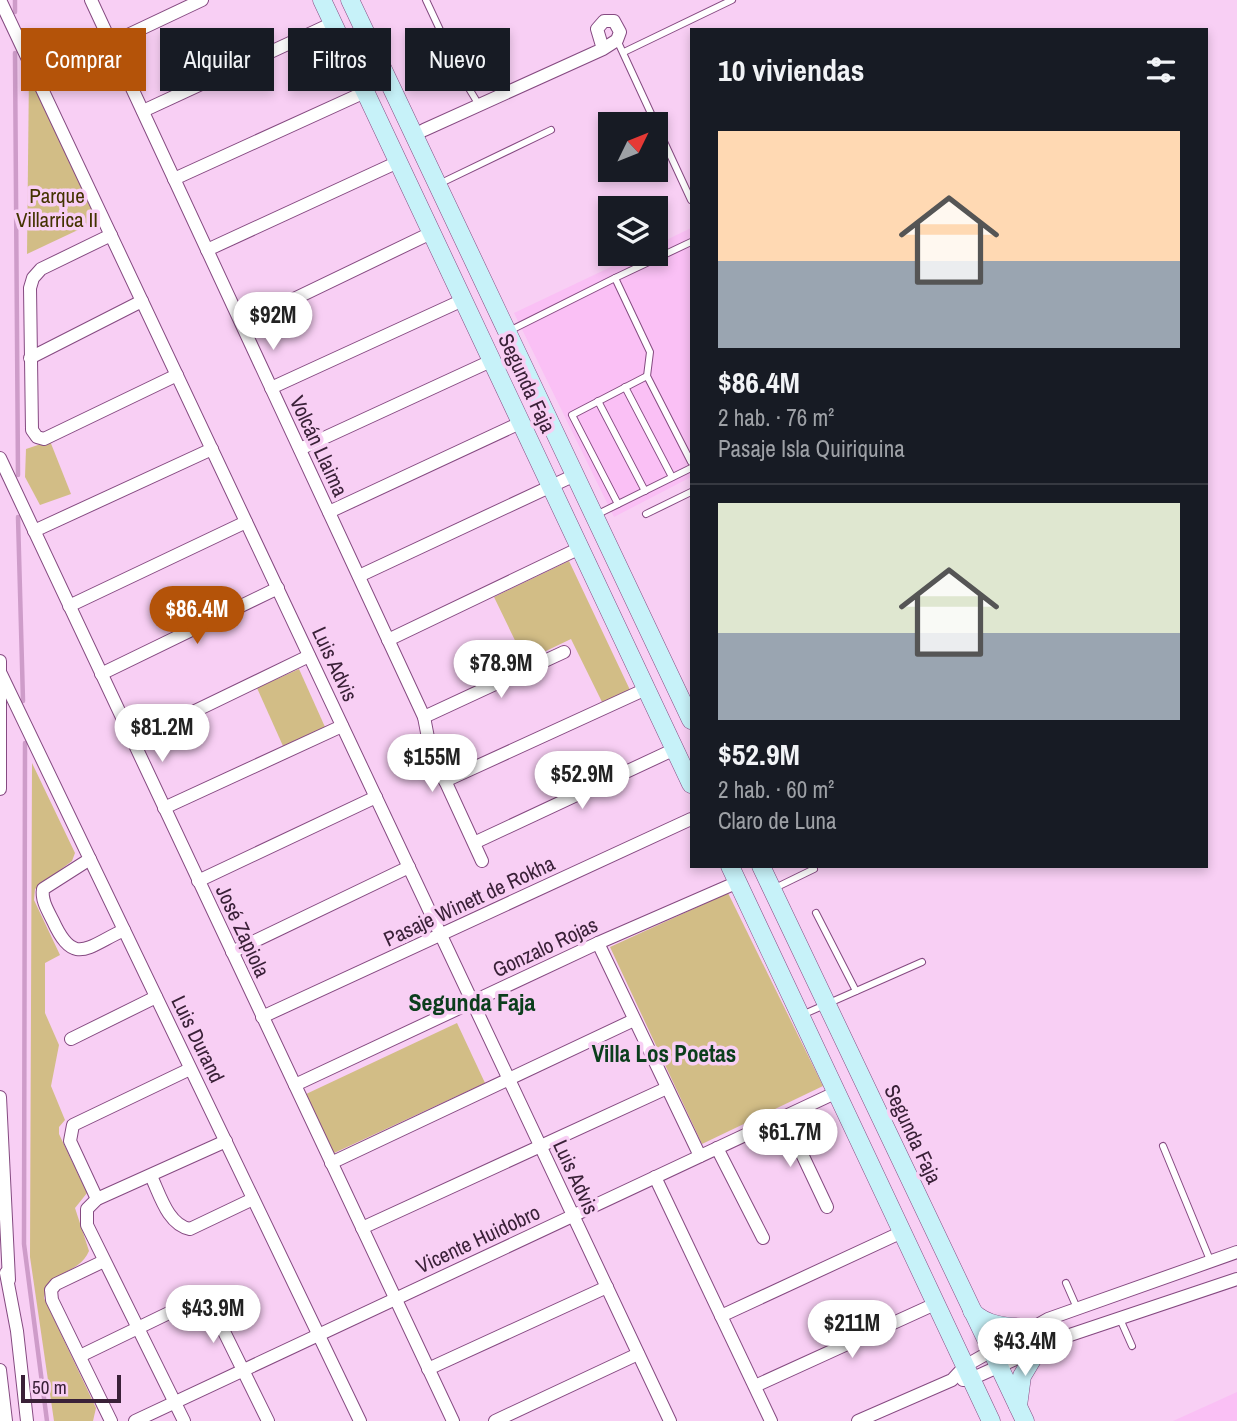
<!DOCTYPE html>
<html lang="es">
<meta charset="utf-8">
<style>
body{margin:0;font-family:"Archivo Narrow",sans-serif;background:#20242c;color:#f1f3f6;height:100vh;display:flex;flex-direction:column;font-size:26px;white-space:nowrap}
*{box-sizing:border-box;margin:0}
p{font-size:23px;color:#9ea1a6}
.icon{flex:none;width:38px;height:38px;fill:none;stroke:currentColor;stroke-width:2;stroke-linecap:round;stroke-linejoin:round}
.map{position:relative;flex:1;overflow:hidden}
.drawer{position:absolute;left:690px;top:28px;width:518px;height:840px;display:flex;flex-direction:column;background:#171b24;border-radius:0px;box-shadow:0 4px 10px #0003}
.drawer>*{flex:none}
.banner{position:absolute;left:21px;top:28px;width:564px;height:63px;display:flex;gap:14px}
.needle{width:46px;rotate:47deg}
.buttons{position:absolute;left:598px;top:112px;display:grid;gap:14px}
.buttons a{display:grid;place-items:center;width:70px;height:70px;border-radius:0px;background:#171b24;box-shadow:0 4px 10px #0003;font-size:35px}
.scale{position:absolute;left:21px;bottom:18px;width:100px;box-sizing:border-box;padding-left:7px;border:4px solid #3a2138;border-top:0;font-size:19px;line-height:24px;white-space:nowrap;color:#3a2138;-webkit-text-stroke:5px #f8cff4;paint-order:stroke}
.price{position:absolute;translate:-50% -60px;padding:0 16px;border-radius:24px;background:#fff;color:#222;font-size:23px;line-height:46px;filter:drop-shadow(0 2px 4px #0008)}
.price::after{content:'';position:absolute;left:50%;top:42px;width:21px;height:16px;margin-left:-10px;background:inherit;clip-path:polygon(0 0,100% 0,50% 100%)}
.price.active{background:#b45309;color:#fff}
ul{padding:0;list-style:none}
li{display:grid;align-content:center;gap:14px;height:371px;padding:0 28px}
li+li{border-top:2px solid #363941}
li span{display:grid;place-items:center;height:217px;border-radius:0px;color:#555}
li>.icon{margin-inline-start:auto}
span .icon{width:126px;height:126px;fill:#fffc;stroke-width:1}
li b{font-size:30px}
h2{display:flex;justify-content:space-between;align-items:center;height:84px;padding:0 28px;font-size:30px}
.chip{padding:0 24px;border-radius:0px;background:#171b24;box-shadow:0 4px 10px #0003;font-size:24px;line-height:63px}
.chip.active{background:#b45309;color:#fff}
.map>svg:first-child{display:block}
.built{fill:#fac0f5}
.green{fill:#d2bd86}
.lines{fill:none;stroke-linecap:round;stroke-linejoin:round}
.stream{stroke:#ce9cc9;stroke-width:4.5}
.lane-casing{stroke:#854a81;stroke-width:8}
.street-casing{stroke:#854a81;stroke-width:14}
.secondary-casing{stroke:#854a81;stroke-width:19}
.lane{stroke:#fff;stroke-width:6}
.street{stroke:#fff;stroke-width:12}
.secondary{stroke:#c7f2f9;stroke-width:18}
.labels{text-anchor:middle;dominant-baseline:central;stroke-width:7;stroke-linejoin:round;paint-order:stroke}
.park-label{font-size:21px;fill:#433300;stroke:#f8cff4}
.street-label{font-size:21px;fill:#3a2138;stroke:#f8cff4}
.neighbourhood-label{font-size:23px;font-weight:bold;fill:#0b3e1c;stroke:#f8cff4}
.quarter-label{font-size:24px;font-weight:bold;fill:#0b3e1c;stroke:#f8cff4}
</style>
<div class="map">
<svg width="1237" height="1421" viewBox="0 0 1237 1421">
<rect width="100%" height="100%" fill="#f8cff4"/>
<g class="built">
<path d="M691,228V477L614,517L514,313L638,254H656V245Z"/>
<path d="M1237,1392V1421H1173Z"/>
</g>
<g class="green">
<path d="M29,72L97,221L27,254Z"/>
<path d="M50,441L71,494L40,505L25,477L26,449Z"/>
<path d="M569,561L630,690L602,702L571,639L525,661L494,597Z"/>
<path d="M299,669L325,727L283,746L257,688Z"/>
<path d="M32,763L75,853L72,861L35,889L34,900L60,955L45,963V1013L59,1045L51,1086L65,1120L59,1127V1134L87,1193L75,1208L89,1251C78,1276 52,1267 44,1298L96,1408L93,1421H54L30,1257Z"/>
<path d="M728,893L823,1086L702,1144L610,947Z"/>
<path d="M457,1023L485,1083L332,1154L304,1095Z"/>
</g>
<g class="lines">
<g class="stream">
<path d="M15,0V12"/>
<path d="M15,53L18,475"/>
<path d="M18,517L23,701"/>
<path d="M25,743L24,1244L47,1421"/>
</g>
<defs>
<g id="lane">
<path d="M426,0L462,77L479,105"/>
<path d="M617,40L691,200"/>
<path d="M624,52L732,0"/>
<path d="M439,184L551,130"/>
<path d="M615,278L691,242"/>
<path d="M509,331L615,278L650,352L647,376L691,462"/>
<path d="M625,387L672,477"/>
<path d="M598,401L645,491"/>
<path d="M618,504L572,415L647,376"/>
<path d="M646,514L691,492"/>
<path d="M596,515L691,468"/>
<path d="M775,888L814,869"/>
<path d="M816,913L856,991"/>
<path d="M802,1015L922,962"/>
<path d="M1163,1146L1210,1260"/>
<path d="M1066,1283L1077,1308"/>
<path d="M1120,1319L1132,1346"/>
</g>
<g id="street">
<path d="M0,0L670,1421"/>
<path d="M91,0L424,717L430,748L482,861"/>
<path d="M111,43L202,0"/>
<path d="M143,111L333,23"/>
<path d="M414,135L424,130L603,49L617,40L620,32L614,21H604L597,29L603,49"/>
<path d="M174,179L365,92"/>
<path d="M111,235L41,269L33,278L30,288L32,430L37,437L44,439L177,375"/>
<path d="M207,250L398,162"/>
<path d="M242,324L431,233"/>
<path d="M30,358L142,301"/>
<path d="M271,388L463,300"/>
<path d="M300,449L491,361"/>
<path d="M0,458L453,1421"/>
<path d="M329,512L520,423"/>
<path d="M34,531L212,449"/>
<path d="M359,576L575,475"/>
<path d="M69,606L246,522"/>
<path d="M388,640L580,548"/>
<path d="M0,661V789"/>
<path d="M1,674L360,1421"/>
<path d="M101,674L278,588"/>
<path d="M424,717L564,652"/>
<path d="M133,741L309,656"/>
<path d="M445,781L646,689"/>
<path d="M164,808L342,726"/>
<path d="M476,842L675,749"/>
<path d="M90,859L43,889C41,900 48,911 53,921C74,967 87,947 124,930"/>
<path d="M198,881L376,797"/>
<path d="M598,943L700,1156"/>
<path d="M232,952L409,867"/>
<path d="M262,1017L691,819"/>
<path d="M71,1039L156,997"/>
<path d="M295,1085L598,943L738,882"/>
<path d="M0,1097L9,1280"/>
<path d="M784,1116L827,1207"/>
<path d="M717,1148L763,1238"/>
<path d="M331,1163L634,1020"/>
<path d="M151,1176C160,1195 168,1225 190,1229L253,1199"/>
<path d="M655,1177L771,1421"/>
<path d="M97,1199L70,1141L73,1125L190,1069"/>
<path d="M362,1228L667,1088"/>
<path d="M104,1261L56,1284L51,1290L52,1300L111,1421"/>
<path d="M6,1273L17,1331L27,1421"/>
<path d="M721,1316L900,1233"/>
<path d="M80,1356L206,1295L268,1421"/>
<path d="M428,1369L607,1287"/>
<path d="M0,1370L6,1421"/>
<path d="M963,1380L971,1379L1067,1336L1237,1279"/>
<path d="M755,1386L935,1304"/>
<path d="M135,1421L837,1092"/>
<path d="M184,1421L87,1225V1209L97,1199L226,1141"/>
<path d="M495,1421L638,1354"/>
<path d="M858,1421L952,1380L965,1366L1048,1319L1237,1252"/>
</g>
<g id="secondary">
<path d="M322,0L691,784"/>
<path d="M350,0L691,720"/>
<path d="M730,866L991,1421"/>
<path d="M761,866L1025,1421"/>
<path d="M972,1311C986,1327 1011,1327 1030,1328"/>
<path d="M1018,1406L1022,1376L1040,1346"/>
</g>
</defs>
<use href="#lane" class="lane-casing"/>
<use href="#street" class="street-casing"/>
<use href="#secondary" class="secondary-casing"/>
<use href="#lane" class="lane"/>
<use href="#street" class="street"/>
<use href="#secondary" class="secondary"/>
</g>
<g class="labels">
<g class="park-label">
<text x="57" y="195">Parque<tspan x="57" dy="24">Villarrica II</tspan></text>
</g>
<g class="street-label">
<text transform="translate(527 383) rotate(65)">Segunda Faja</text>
<text transform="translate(319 446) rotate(65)">Volcán Llaima</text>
<text transform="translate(335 664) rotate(65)">Luis Advis</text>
<text transform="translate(469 901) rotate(-25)">Pasaje Winett de Rokha</text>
<text transform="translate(243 931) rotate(65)">José Zapiola</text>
<text transform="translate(545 947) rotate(-25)">Gonzalo Rojas</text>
<text transform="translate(198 1039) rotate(64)">Luis Durand</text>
<text transform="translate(913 1134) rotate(65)">Segunda Faja</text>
<text transform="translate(576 1177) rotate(65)">Luis Advis</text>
<text transform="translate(478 1239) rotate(-25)">Vicente Huidobro</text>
</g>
<g class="neighbourhood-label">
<text x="664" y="1053">Villa Los Poetas</text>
</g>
<g class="quarter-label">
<text x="472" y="1002">Segunda Faja</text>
</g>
</g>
</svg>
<div class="buttons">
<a><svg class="needle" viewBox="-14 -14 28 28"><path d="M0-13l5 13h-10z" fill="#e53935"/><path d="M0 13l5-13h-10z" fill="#9ea1a6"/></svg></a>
<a><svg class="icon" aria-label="layers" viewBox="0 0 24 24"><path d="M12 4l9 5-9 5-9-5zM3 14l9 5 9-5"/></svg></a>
</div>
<div class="scale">50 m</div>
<b class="price" style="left:273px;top:352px">$92M</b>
<b class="price active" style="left:197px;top:646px">$86.4M</b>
<b class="price" style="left:501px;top:700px">$78.9M</b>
<b class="price" style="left:162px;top:764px">$81.2M</b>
<b class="price" style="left:432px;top:794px">$155M</b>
<b class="price" style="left:582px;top:811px">$52.9M</b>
<b class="price" style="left:790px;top:1169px">$61.7M</b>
<b class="price" style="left:213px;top:1345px">$43.9M</b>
<b class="price" style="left:852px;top:1360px">$211M</b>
<b class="price" style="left:1025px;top:1378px">$43.4M</b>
<div class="banner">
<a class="chip active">Comprar</a>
<a class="chip">Alquilar</a>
<a class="chip">Filtros</a>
<a class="chip">Nuevo</a>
</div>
<section class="drawer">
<h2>10 viviendas<svg class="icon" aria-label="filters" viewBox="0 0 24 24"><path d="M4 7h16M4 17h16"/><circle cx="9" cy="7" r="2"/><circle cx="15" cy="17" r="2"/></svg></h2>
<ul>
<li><span style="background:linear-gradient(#ffd9b3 60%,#9aa5b1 0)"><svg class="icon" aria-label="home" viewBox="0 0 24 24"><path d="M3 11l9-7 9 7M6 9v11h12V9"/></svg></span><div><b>$86.4M</b><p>2 hab. · 76 m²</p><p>Pasaje Isla Quiriquina</p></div></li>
<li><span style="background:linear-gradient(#dfe7d0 60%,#9aa5b1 0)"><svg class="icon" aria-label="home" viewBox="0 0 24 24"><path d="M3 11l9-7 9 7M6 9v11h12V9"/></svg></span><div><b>$52.9M</b><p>2 hab. · 60 m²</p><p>Claro de Luna</p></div></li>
</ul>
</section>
</div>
